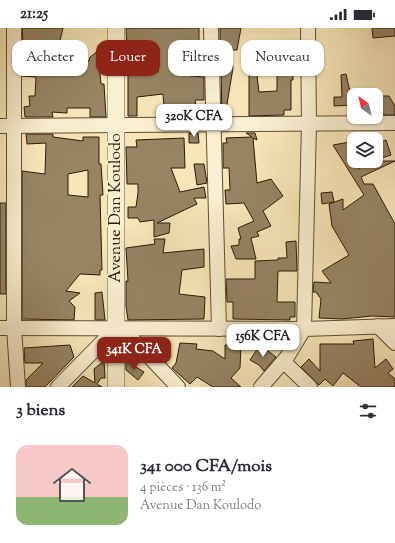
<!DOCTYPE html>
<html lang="fr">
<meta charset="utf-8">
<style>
body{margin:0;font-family:"Sorts Mill Goudy",serif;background:#f7f7f7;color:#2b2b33;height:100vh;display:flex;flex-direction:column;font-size:15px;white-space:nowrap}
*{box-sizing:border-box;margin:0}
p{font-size:13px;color:#7c7c81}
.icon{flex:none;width:22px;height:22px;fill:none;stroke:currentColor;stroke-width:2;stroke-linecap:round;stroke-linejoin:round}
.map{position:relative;height:359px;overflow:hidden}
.drawer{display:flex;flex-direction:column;background:#fff;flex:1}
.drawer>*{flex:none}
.hud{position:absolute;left:12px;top:12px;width:371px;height:36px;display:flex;gap:8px}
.needle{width:26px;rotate:326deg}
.controls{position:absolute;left:347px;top:60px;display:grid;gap:8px}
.controls a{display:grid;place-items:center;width:36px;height:36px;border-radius:8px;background:#fff;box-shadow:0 1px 3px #0004;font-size:20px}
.price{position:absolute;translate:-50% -34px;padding:0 9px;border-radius:8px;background:#fff;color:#222;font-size:13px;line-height:26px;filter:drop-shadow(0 1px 2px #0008)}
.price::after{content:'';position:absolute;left:50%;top:24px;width:12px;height:9px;margin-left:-6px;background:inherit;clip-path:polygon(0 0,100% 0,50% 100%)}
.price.active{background:#8f2418;color:#fff}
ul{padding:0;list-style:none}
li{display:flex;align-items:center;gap:12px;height:100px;padding:0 16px}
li+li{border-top:1px solid #e1e1e2}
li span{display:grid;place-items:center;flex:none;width:112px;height:80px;border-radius:12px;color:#555}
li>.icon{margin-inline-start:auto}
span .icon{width:48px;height:48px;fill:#fffc;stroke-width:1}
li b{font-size:17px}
h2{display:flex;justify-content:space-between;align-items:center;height:48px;padding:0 16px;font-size:17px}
.chip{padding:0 14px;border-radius:12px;background:#fff;box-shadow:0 1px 3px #0004;font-size:14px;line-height:36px}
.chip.active{background:#8f2418;color:#fff}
.status{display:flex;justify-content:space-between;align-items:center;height:28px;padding:0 20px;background:#fff;direction:ltr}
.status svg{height:11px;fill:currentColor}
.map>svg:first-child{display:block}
.building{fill:#968463;stroke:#2d1a06;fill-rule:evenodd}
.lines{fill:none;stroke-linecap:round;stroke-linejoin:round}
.minor-casing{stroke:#604d32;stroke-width:16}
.tertiary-casing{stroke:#604d32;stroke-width:18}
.minor{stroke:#faefd1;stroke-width:14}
.tertiary{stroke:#faefd1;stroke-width:17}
.labels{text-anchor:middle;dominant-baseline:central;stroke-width:3.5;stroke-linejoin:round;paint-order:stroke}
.street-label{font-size:16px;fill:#2d1a06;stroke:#faefd1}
</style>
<div class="status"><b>21:25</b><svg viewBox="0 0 49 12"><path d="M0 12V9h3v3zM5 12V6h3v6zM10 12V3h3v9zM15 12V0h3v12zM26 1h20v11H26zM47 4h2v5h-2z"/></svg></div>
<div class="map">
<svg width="395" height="359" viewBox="0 0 395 359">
<rect width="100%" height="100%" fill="#f7e6b8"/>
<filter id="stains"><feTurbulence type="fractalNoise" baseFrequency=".005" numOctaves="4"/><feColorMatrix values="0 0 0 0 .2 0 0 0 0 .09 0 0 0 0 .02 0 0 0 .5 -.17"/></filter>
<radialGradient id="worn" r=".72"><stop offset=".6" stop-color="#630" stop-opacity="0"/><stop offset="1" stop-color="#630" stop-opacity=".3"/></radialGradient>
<g class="building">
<path d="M22,0H63L58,21L65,23V34L81,33L80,37L84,33H89L90,29L98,23L101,56H104L106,89H90V80H67V85L52,84L53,89H25L24,79L30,78L29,68H35L36,49L22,48L23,35L48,36L50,20L55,21L23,13Z"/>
<path d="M126,0H199V22H192L190,48L204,49V72H195L197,88H188V82L164,78L163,66L137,69V88H128V42H137V45L158,44L159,21L127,23Z"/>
<path d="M220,0H241L237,22H231L233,40L225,88H222L221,41H222L220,36Z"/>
<path d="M372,0H395V8L373,10Z"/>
<path d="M279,19H297V33L293,34V52H291V82H284V87L249,88V32H255L259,64L277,63V45L258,42L255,22Z"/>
<path d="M346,46L350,64L354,63V77L334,78V69H342L341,47Z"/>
<path d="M376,68H389L395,78V87H376Z"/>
<path d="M189,105H198L199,115H189Z"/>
<path d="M246,105H255L257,112L253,110L257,155L271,151L283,168L263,183L271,198L257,204L259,208L251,210L256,231H236L231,218L239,217V211H241L238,200L254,193L244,175L226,176L225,162H230L229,140H223V115H227L226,110L252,109Z"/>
<path d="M26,106H53V109L83,113V109H99V136H101L103,167H100L102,242H100V247L80,246L66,263L80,265L69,273L75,279L74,292L22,291V143L45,146L46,115L27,116ZM88,142V169L68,167V146Z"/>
<path d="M184,110L185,140H171L180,164L204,159L206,170H194L197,176L157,195H170L169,205L154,209V192L140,194L138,190H128V179H136L138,165V156H127L126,119H137L136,112Z"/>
<path d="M386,112L391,127L376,132V116Z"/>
<path d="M350,114L354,133H356L359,141V133H395L361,149L364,156H373L395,196V289L372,288L342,291L319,290L321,271L316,264H313L314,254L331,255L322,243L349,227L332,198L329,176L343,171V182L364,167L333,117Z"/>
<path d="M194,136H204L207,155L197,157Z"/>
<path d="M332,164L334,174L322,176L321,165Z"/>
<rect x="0" y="175" width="6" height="91"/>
<path d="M154,211H165L163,225L204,221V239L182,242L179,266L205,269L204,291L128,292L126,278V253H128L126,220L155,216Z"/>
<path d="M296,213L297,243H278L277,274H295V289H290V292L233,291V274H227L226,251H255V233L278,232V230H287L286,214Z"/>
<path d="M102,264L105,292H95V265Z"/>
<path d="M373,311L375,340L386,331L393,341L388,345L395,351V359H361L343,345L333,358L325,351L319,357L301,339L309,331L320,343V316H354L353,313Z"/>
<path d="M180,315L197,316L196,321L213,323L225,331V317H241L240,340L231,350L241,359H213L197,349L190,356L172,340L176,335Z"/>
<path d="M70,317L74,329L45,359H26V352L43,335H25L24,320Z"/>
<path d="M260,317L276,329L264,343L259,337L250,332Z"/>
<path d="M104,333L105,350H101L97,356L102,359H72L83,348L95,355L94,341Z"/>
<path d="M126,333L144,344L138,352L126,342Z"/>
</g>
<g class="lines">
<defs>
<g id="minor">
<path d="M14,0V300L18,359"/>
<path d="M211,0L219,301"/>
<path d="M0,98L395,95"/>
<path d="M378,298L395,315"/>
<path d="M0,300L304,301L395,298"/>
<path d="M123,301L178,359"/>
<path d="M284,334L310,359"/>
<path d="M58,359L115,301"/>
<path d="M261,359L287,329L304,301L309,96L308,0"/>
</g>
<path id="tertiary" d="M116,359V0"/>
</defs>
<use href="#minor" class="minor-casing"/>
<use href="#tertiary" class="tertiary-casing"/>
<use href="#minor" class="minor"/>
<use href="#tertiary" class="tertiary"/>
</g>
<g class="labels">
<g class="street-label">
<text transform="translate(116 180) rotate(-90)">Avenue Dan Koulodo</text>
</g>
</g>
<rect width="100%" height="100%" filter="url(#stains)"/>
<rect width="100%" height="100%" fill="url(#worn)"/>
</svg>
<div class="controls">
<a><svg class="needle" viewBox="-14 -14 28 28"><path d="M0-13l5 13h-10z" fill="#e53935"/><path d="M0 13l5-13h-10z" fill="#7c7c81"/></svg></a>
<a><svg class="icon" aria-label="layers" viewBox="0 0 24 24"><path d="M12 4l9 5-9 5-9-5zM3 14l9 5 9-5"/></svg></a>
</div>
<b class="price" style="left:194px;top:110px">320K CFA</b>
<b class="price" style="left:263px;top:330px">156K CFA</b>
<b class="price active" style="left:134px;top:343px">341K CFA</b>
<div class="hud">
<a class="chip">Acheter</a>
<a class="chip active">Louer</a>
<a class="chip">Filtres</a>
<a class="chip">Nouveau</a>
</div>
</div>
<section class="drawer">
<h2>3 biens<svg class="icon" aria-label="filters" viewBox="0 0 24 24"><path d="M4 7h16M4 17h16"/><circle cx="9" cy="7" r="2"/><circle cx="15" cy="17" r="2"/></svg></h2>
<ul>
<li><span style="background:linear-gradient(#f6c9c9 65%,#8fb573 0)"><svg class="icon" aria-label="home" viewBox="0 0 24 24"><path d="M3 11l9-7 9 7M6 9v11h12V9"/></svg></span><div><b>341 000 CFA/mois</b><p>4 pièces · 136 m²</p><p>Avenue Dan Koulodo</p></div></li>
</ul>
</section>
